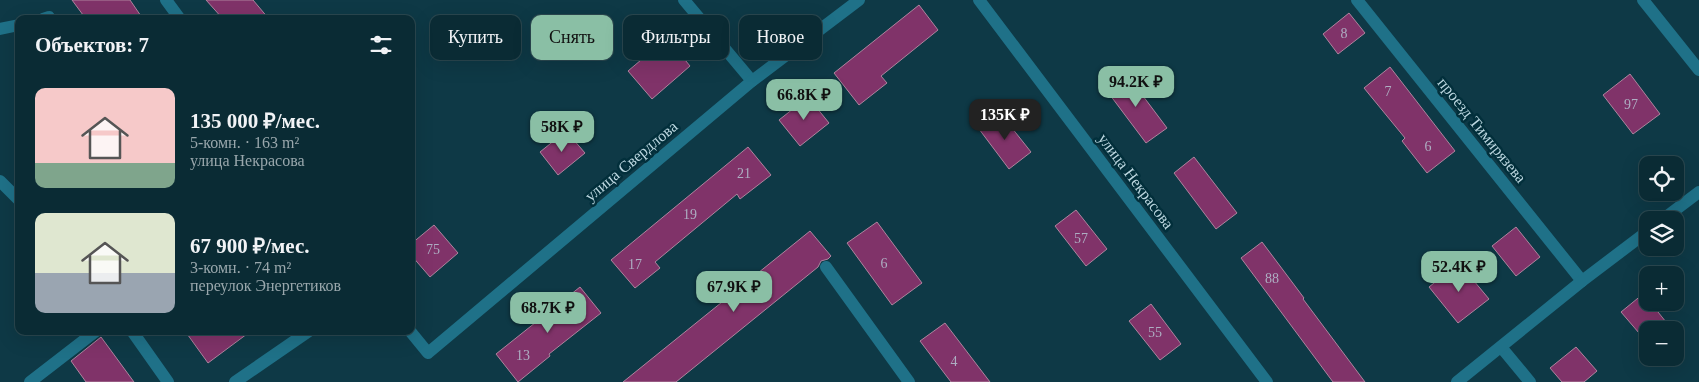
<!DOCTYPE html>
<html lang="ru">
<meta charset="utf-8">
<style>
body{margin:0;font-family:Georgia,serif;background:#183740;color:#f1f3f6;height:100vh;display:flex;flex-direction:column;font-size:19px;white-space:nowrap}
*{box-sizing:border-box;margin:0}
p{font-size:16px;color:#99a7ac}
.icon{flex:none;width:28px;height:28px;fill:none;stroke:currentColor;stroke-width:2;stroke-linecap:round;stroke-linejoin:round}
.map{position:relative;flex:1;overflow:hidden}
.sheet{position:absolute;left:15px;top:15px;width:400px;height:320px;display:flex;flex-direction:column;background:#0a2b34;border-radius:10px;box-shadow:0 5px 20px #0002,0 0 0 1px #2a474f}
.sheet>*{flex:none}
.hud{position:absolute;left:430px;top:15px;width:475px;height:45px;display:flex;gap:10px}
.fabs{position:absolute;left:1639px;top:156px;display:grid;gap:10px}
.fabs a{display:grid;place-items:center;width:45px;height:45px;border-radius:10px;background:#0a2b34;box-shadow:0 5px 20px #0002,0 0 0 1px #2a474f;font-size:25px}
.price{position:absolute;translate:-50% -42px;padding:0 11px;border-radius:10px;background:#8abfa5;color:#111;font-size:16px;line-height:32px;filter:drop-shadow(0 1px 2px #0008)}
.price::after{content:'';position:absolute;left:50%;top:30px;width:15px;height:11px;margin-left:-8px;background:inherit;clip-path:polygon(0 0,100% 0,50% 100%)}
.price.current{background:#222;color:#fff}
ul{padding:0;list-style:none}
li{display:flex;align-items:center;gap:15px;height:125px;padding:0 20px}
li span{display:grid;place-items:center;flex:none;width:140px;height:100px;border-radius:10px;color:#555}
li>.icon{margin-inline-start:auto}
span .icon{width:60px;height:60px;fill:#fffc;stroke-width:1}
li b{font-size:21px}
h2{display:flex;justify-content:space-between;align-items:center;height:60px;padding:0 20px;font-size:21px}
.tag{padding:0 18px;border-radius:10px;background:#0a2b34;box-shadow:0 5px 20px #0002,0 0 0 1px #2a474f;font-size:18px;line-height:45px}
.tag.current{background:#8abfa5;color:#111}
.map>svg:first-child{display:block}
.building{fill:#803369;stroke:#ae849e}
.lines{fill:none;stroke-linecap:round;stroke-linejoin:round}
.minor{stroke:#1f7188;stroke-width:12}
.labels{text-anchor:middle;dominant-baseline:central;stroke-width:5;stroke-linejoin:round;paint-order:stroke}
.number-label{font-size:14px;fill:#adaec2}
.street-label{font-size:16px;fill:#bcd7e0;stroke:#022f3b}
</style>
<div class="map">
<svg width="1699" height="382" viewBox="0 0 1699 382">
<rect width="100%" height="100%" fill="#0e3946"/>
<g class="building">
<path d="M72,0H130L143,19H86Z"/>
<path d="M206,0H253L269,19H223Z"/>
<path d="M919,5L938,30L881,76L887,83L859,105L834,73Z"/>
<path d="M1349,13L1365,33L1338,54L1323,34Z"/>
<path d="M667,38L690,66L652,99L628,71Z"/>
<path d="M1390,67L1455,151L1427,173L1402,141L1405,138L1364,88Z"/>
<path d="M1125,72L1167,128L1146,143L1104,87Z"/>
<path d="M1630,74L1660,114L1633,134L1603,95Z"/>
<path d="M808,97L829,123L800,146L779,120Z"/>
<path d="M1000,113L1031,152L1009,169L979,129Z"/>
<path d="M566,131L585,153L558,175L540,152Z"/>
<path d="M748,147L771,175L740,199L737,194L655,262L660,268L635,288L611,260Z"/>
<path d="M1194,157L1237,213L1216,229L1174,173Z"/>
<path d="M1076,210L1107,249L1086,266L1055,226Z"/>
<path d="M877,222L922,283L892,305L847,243Z"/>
<path d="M434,225L458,253L430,277L411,255V244Z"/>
<path d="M1516,227L1540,257L1516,276L1492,246Z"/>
<path d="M810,231L831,256L828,259L821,261L818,267L676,382H623Z"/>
<path d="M1262,242L1304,298L1303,299L1365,382H1333L1241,258Z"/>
<path d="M1459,263L1489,299L1458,323L1429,287Z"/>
<path d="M580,287L601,313L549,354L550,356L518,382L496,354Z"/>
<path d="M1643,294L1648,300V302H1650L1666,322L1657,330H1648V338L1645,340L1621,312Z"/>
<path d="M1151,304L1181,344L1160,360L1129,321Z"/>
<path d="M945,323L990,382H951L920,341Z"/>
<path d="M185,331H251L208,363Z"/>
<path d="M101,337L134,382H86L71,361Z"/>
<path d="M1576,347L1597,371L1584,382H1562L1550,368Z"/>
</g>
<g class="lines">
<g class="minor">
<path d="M166,0L180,19"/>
<path d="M684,0L752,81"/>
<path d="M979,0L1267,382"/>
<path d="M1357,0L1582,281"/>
<path d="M1643,0L1699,70"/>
<path d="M43,19L49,17L50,19"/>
<path d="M0,29L19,25"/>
<path d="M0,181L19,200"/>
<path d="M1662,220L1699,192"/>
<path d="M826,267L909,382"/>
<path d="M132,331L168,382"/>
<path d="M410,331L428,353L752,81L859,0"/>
<path d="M1501,347L1530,382"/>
<path d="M30,382L96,331"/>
<path d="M235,382L309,331"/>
<path d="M1457,382L1582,281L1648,231"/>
</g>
</g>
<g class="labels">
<g class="number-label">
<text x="1344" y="33">8</text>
<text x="1388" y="91">7</text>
<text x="1631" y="104">97</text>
<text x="1428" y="146">6</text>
<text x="744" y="173">21</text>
<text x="690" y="214">19</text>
<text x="1081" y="238">57</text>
<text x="433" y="249">75</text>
<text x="884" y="263">6</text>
<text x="635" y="264">17</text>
<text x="1272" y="278">88</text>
<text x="1155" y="332">55</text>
<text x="523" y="355">13</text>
<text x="954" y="361">4</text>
</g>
<g class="street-label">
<text transform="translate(1482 130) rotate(51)">проезд Тимирязева</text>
<text transform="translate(631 161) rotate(-40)">улица Свердлова</text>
<text transform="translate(1136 181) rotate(53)">улица Некрасова</text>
</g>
</g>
</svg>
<div class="fabs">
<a><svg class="icon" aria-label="locate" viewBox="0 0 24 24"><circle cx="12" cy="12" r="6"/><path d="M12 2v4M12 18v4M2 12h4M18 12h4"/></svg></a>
<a><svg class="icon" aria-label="layers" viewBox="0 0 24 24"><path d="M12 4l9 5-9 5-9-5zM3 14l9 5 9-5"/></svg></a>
<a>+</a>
<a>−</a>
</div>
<b class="price" style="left:1136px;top:108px">94.2K ₽</b>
<b class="price" style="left:804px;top:121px">66.8K ₽</b>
<b class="price current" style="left:1005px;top:141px">135K ₽</b>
<b class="price" style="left:562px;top:153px">58K ₽</b>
<b class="price" style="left:1459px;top:293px">52.4K ₽</b>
<b class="price" style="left:734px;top:313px">67.9K ₽</b>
<b class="price" style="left:548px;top:334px">68.7K ₽</b>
<div class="hud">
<a class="tag">Купить</a>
<a class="tag current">Снять</a>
<a class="tag">Фильтры</a>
<a class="tag">Новое</a>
</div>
<section class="sheet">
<h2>Объектов: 7<svg class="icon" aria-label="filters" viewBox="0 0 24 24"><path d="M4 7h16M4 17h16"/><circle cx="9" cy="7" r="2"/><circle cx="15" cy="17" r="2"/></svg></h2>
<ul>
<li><span style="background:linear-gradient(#f6c9c9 75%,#7fa58c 0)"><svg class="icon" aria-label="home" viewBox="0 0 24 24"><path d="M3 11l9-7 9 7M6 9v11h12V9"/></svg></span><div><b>135 000 ₽/мес.</b><p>5-комн. · 163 m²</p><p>улица Некрасова</p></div></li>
<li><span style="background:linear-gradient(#dfe7d0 60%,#9aa5b1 0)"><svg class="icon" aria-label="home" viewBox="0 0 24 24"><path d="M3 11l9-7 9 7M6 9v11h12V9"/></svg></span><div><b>67 900 ₽/мес.</b><p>3-комн. · 74 m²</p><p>переулок Энергетиков</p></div></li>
</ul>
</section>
</div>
